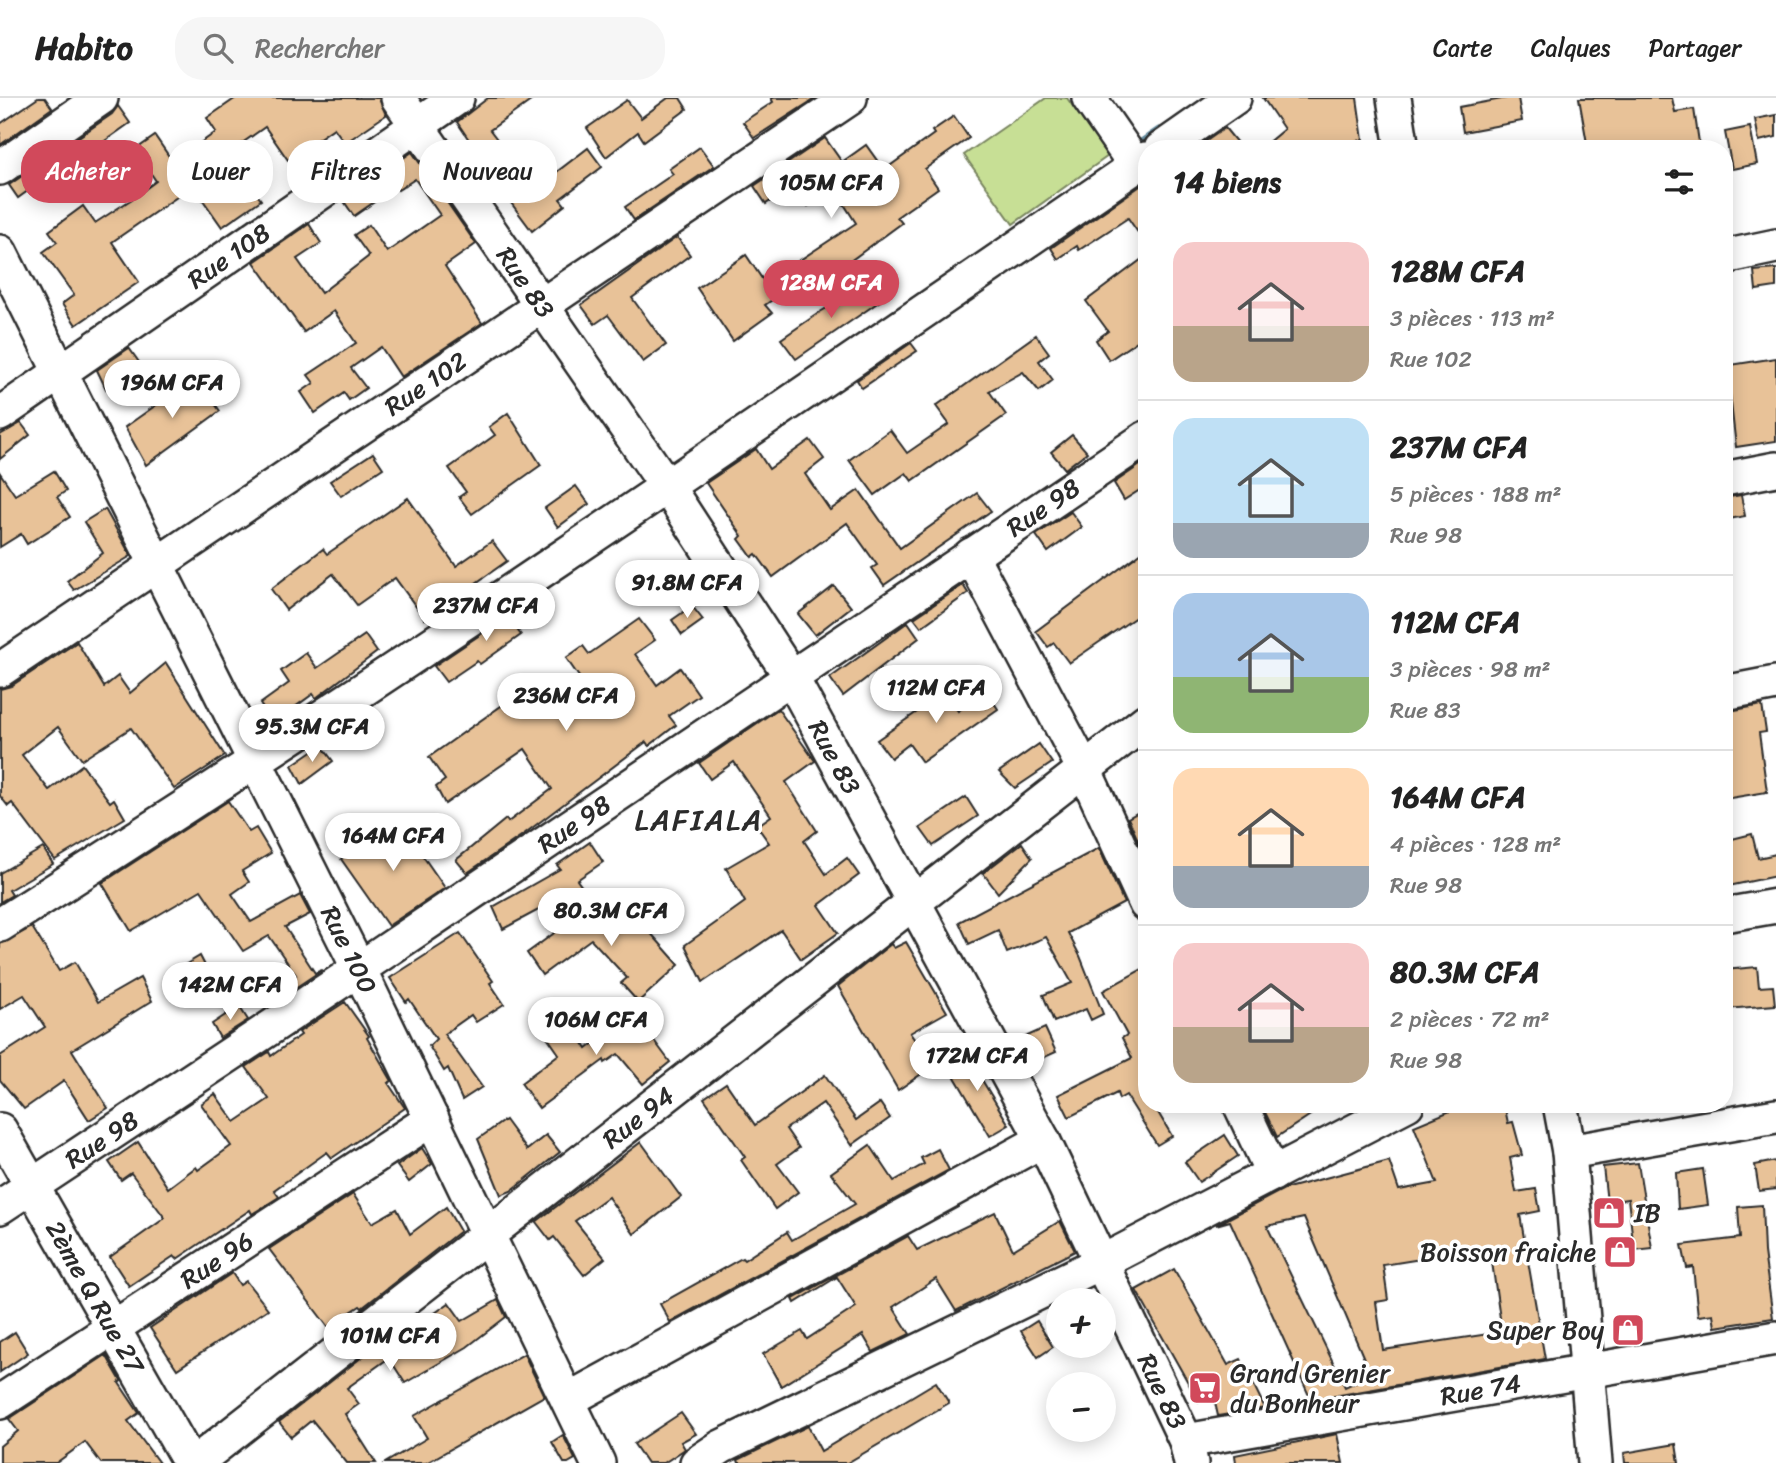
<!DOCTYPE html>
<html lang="fr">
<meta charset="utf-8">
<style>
body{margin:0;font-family:Sriracha,sans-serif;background:#f6f6f6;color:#222;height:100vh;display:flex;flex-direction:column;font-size:26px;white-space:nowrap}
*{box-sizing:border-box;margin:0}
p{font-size:23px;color:#767676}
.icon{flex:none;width:38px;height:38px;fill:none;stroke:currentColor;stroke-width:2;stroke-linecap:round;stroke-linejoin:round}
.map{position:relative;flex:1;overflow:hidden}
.panel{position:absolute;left:1138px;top:42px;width:595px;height:973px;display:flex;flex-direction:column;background:#fff;border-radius:28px;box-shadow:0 4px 18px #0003}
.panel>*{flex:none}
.top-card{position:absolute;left:21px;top:42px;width:665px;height:63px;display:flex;gap:14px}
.controls{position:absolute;left:1046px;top:1190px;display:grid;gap:14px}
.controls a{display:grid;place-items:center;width:70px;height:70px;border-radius:50%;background:#fff;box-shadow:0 4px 18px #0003;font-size:35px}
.price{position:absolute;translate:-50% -60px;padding:0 16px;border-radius:24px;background:#fff;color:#222;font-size:23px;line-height:46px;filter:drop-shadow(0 2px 4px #0008)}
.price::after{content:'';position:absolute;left:50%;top:42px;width:21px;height:16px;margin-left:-10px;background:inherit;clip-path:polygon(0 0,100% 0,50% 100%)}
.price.active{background:#d1495b;color:#fff}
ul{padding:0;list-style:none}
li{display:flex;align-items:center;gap:21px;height:175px;padding:0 35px}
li+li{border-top:2px solid #e0e0e0}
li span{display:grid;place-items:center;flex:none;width:196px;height:140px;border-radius:21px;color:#555}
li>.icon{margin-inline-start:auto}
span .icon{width:84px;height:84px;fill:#fffc;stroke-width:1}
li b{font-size:30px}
h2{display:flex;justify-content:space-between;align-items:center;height:84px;padding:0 35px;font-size:30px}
.chip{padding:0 24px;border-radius:28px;background:#fff;box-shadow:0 4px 18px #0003;font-size:24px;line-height:63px}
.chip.active{background:#d1495b;color:#fff}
header{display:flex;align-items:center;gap:42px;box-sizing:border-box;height:98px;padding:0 35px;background:#fff;border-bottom:2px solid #e0e0e0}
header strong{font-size:33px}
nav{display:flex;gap:38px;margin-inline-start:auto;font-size:24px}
.search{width:490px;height:63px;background:#f6f6f6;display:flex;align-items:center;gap:18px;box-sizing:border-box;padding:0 24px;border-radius:28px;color:#767676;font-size:26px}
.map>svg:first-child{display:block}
.green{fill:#c7df95;stroke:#798560;stroke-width:2}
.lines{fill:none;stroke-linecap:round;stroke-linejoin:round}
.stream{stroke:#688fa2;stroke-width:7}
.building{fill:#e8c298;stroke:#2b2b2b;stroke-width:2;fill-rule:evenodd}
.minor-casing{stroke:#2b2b2b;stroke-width:38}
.minor{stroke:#fff;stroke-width:33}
.labels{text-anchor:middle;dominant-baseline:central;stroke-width:7;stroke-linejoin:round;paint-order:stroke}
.street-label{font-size:26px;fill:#2b2b2b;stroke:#fff}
.poi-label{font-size:26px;fill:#2b2b2b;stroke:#fff;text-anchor:start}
.quarter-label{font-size:30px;letter-spacing:2px;fill:#2b2b2b;stroke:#fff}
</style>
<header>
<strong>Habito</strong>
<div class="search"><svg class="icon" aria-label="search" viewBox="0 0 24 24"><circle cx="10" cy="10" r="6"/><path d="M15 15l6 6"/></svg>Rechercher</div>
<nav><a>Carte</a><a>Calques</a><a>Partager</a></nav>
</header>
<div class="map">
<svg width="1776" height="1365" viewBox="0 0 1776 1365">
<rect width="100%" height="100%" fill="#fff"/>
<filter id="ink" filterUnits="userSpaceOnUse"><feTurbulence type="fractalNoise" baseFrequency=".0143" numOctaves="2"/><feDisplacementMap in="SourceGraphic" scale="14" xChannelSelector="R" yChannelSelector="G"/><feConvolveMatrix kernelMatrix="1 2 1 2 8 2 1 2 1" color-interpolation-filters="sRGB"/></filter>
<g filter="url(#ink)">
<path class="green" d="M1046,0H1067L1108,58L1013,126L964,57Z"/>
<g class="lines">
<path class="stream" d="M1134,49L1159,32"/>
</g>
<g class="building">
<path d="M38,0H45L52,10L0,47V26Z"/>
<path d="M236,0H379L386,17L345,45L334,30L288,62L265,29L228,55L261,102L222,129L193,88L112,144L139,184L76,227L62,206L74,197L43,154L57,144L49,133L83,108L95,125L132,101L156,83L135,52L155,38L173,64L216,34L207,20Z"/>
<path d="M488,0H535L490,32L532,87L543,78L546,82L588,50L602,69L560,101L565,107L532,133L488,74L490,73L457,24Z"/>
<path d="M668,0H680L687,11L644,43L638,34L606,59L587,30L627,2L641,20Z"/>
<path d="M771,0H816L754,40L743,24L773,4Z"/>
<path d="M1263,0H1357L1363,42L1348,44L1339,51H1260L1284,31Z"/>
<path d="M1507,0H1518L1522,23L1463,34L1459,9Z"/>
<path d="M1579,0H1672L1675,14L1694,11L1700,51H1588Z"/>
<path d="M118,8L130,25L64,72L61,69L18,100L9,87L112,16Z"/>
<path d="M1776,17V39L1759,43L1755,21Z"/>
<path d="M954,18L969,40L925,71L938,90L897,119L902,125L808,194L800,183L765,207L772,215L733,243L697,190L746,157L765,185L856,125L833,89L808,108L792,88L766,106L754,88L825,40L842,64L866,47L884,72L934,36L932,33Z"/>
<path d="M1750,29L1757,66L1732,71L1725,34Z"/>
<path d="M1225,30L1242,51H1195Z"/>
<path d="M700,49L714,68L634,122L625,109L673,76L669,71Z"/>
<path d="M412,54L476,146L445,168L482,225L401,279L381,249L351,270L366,290L349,302L344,295L315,315L301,294L314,285L308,277L356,245L334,213L304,234L254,164L309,126L321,145L297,161L321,195L369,158L354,137L369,127L387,154L440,117L415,81L398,92L396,89L354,118L343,102Z"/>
<path d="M1146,84V146L1128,120L1079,152L1077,148L1058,161L1051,150Z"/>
<path d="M677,139L690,157L632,200L666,247L643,264L608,217L595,226L581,207Z"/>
<path d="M1146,158V237L1109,262L1096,242L1108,233L1086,203Z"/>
<path d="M1776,171V189L1756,192L1754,173Z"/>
<path d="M871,184L883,201L796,261L781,241L820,214Z"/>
<path d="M1036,237L1049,255L1039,263L1053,282L1039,293L1023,274L989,293L1006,317L912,383L906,375L875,397L849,362L890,332L907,355L949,326L936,308Z"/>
<path d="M911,245L917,253L862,290L857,282Z"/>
<path d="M129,250L141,267L106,291L97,272Z"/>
<path d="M1776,260V343L1736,349L1729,287H1724V268Z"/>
<path d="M196,279L220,313L146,367L125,329Z"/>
<path d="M508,315L541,367L472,416L459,399L466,394L449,370L495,337L489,329Z"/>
<path d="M21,325L30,337L0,361V337Z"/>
<path d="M1072,337L1087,354L1065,371L1051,354Z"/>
<path d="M810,342L824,361L805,376L830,412L859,392L900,450L977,395L991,413L884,487L872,470L877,467L847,425L773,479L756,456L752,459L739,441L742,438L706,385L756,351L769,371Z"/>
<path d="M373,355L383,370L341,398L330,383Z"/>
<path d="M1146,363V388L1124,402L1114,385Z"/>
<path d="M54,373L66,393L57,399L70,419L27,446L21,436L0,449V375L15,397Z"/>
<path d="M576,388L589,406L558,429L545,410Z"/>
<path d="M1741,397L1745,418L1724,422V400Z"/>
<path d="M408,400L456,468L492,443L507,463L425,521L395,480L357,507L333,476L286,512L271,491L323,451L327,456Z"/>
<path d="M105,411L131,458L74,492L67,483L103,455L84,424Z"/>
<path d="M1071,414L1082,429L1048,454L1036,437Z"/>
<path d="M1146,451V512L1069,565L1054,545L1048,549L1036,533Z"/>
<path d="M697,469L710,489L694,500L681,480Z"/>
<path d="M963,487L968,495L921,529L914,520Z"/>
<path d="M834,488L851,509L815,537L798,516Z"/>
<path d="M527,505L537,520L518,533L521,537L480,566L477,563L446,584L434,568Z"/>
<path d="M692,508L703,522L682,537L672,522Z"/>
<path d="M639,521L655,542L635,556L657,587L680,570L699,597L669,618L676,627L649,648L646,644L524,736L467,775L456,762L506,721L508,724L552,691L525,651L445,706L436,689L445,682L429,659L535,584L552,609L584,586L566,560L583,548L589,556Z"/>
<path d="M908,524L919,540L843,598L830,580Z"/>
<path d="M365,537L377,554L316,600L313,596L273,625L260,606L289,585L281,573L306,555L317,570Z"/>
<path d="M77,544L104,589L118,578L130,595L166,565L225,658L174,691L131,630L82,662L58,629L22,657L49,692L82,667L110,704L114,701L125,720L55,762L12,705L8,708L0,698V591L11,588Z"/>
<path d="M941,590L958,613L986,593L998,611L922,664L909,646L891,660L877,642L927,607L924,603Z"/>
<path d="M1762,607L1766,634L1759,635L1767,694L1724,701V614Z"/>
<path d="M778,611L815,663L786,684L817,733L804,743L826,776L847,760L859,777L819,807L838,835L801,861L781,832L703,884L685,847L745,804L726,770L769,745L757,728L771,718L734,664L710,681L699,665Z"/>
<path d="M1039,646L1052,665L1015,690L999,674Z"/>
<path d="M321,647L333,663L302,686L292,667Z"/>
<path d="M966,699L978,718L933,748L920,730Z"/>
<path d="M228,703L249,734L256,730L271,755L242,773L249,784L232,796L251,824L300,797L310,816L285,829L315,875L322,872L277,902L271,894L296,877L269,838L243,853L201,792L131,833L102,785Z"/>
<path d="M1146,710V760L1128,720Z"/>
<path d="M398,722L445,790L388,828L341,761Z"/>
<path d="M1752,736L1758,760L1776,756V778L1724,789V743Z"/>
<path d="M590,744L603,764L577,782L582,789L503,831L493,809L560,771L557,767Z"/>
<path d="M1022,745L1032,760L998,795L983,775Z"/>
<path d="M43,750L53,766L9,792L12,797L0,804V775Z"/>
<path d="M1099,750L1124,805L1068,835L1080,858L1103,916L1091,922L1086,911L1054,924L1043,897L1072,885L1046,839L1007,855L998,832L969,846L959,824Z"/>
<path d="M594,806L608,823L626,807L679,867L638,904L621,885L627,880L591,841L542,877L527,855Z"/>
<path d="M32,829L59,873L75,864L98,904L140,880L152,903L72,952L108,1010L89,1022L64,983L24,1011L0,982V958L45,929L24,897L0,911V846Z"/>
<path d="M460,835L493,883L490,885L504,906L476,924L471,917L444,936L482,989L462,1002L448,970L444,973L429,948L436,941L409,901L406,904L390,880Z"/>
<path d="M906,844L947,914L910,935L933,968L898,992L838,888L891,846L894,850Z"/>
<path d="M200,858L213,883L192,895L178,871Z"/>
<path d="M1146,869V991L1142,989L1146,1006H1153L1172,1038L1157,1047L1126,997L1119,1001L1117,995L1069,1019L1058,997L1132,960L1122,940L1127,937L1103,893Z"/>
<path d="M1757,869L1759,889L1773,888L1775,907L1726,911L1724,872Z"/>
<path d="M345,904L369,938L367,940L392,983L388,985L405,1010L332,1060L327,1054L274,1092L279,1099L252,1116L250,1112L177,1161L174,1158L129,1188L110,1159L165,1120L131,1075L121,1082L109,1064L138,1044L168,1090L196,1069L198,1072L231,1048L201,1006L215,996L235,1024L269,1001L246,969L269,954L271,958L301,937L299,934Z"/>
<path d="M239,908L248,922L220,940L212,926Z"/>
<path d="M636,912L648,926L644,929L670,964L643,986L618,956L605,965L604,962L539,1010L521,985L559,956L548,940L570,925L587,951Z"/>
<path d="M1045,930L1056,954L1036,963L1025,939Z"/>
<path d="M964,952L1009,1027L990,1038L946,964Z"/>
<path d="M825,977L856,1022L880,1005L890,1020L852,1047L823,1005L786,1031L799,1050L777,1066L798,1094L775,1111L741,1062L745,1059L704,1000L726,985L755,1027Z"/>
<path d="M1261,1006H1327L1277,1039Z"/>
<path d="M1467,1006H1504L1508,1025L1513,1024L1522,1057L1510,1060L1516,1094L1536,1091L1540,1113L1520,1117L1545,1261L1311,1302L1230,1123L1216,1127L1284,1091L1389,1063L1399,1092L1437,1085L1414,1028ZM1304,1120L1371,1277L1345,1289L1267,1128ZM1490,1150L1502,1234L1383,1252L1376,1204L1388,1202L1383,1167Z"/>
<path d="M505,1022L527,1052L546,1037L560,1054L511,1093L501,1097L478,1041Z"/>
<path d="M1225,1037L1238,1058L1199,1084L1185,1064Z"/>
<path d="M641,1044L681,1099L634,1136L608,1099L575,1123L605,1160L584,1177L554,1139L550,1142L536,1124Z"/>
<path d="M870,1047L894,1083L924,1066L921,1060L938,1051L949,1072L670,1224L660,1206L742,1160L744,1162L787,1134L792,1142L855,1106L831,1075Z"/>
<path d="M422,1050L432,1066L409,1084L397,1068Z"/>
<path d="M1776,1063V1091L1759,1093L1755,1067Z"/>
<path d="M1638,1065L1652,1150L1634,1152L1628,1101L1607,1104L1603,1069Z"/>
<path d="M1703,1071L1708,1107L1678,1111L1676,1075Z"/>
<path d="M353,1096L372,1125L397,1111L410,1136L446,1109L460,1133L362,1210L360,1208L328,1229L269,1151Z"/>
<path d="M1762,1107L1764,1154L1773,1220L1715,1229L1713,1216L1698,1218L1693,1169L1687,1170L1682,1147L1740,1140L1738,1109Z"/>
<path d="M995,1114L1013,1152L1060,1123L1075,1153L956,1213L936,1181L893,1209L910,1236L873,1254L863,1237L781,1288L763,1256L802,1233L807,1241L856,1209L837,1179L795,1205L793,1201L908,1138L917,1152Z"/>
<path d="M1174,1171L1228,1267L1241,1261L1265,1310L1218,1318L1213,1295L1199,1304L1136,1192Z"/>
<path d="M232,1175L240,1187L246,1183L268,1211L177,1271L150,1230Z"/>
<path d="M498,1202L506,1219L467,1249L405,1285L389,1260L347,1290L359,1306L345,1316L376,1365H347L312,1322L291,1339L279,1324L408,1223L414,1230L449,1205L462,1223Z"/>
<path d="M1037,1223L1053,1249L1038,1259L1021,1233Z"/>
<path d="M15,1234L28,1255L0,1274V1244Z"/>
<path d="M524,1256L544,1298L426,1365H385L427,1340L414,1318Z"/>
<path d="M106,1257L121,1283L119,1285L139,1315L128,1323L159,1365H101L85,1344L56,1365H0V1348L18,1333L9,1321Z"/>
<path d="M936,1284L949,1305L847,1365H739L738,1362L808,1328L821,1353Z"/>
<path d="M681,1315L696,1336L681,1344L685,1351L664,1365H647L634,1346Z"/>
<path d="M1337,1336L1343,1365H1236L1235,1357Z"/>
<path d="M563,1337L575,1361L568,1365H564L552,1344Z"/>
<path d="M1676,1346L1679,1365H1625L1624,1355Z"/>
</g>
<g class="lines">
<defs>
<g id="minor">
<path id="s1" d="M398,0L668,390L790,577L1043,1042L1186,1343L1191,1365"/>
<path d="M1089,0L1136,68"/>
<path d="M1394,0L1402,51"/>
<path d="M1161,51L1234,0"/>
<path d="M0,70L101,0"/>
<path id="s2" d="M0,154L359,871L598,1365"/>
<path d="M1724,159L1776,148"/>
<path id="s3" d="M0,316L457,0"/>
<path d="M1724,381L1776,371"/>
<path d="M971,457L1084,671L1146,806"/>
<path id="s4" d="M0,572L850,0"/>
<path d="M1724,595L1776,585"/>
<path d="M1724,817L1776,808"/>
<path d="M0,827C389,581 767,321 1146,61"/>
<path d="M1240,1006L1273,1076"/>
<path d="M1560,1006L1569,1054L1595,1365"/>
<path id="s5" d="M0,1032L190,1365"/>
<path d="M1569,1054L1776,1018"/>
<path id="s6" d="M0,1109L359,871L1146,340"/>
<path d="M568,1302L1043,1042"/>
<path id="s7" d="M0,1304L432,1021"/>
<path id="s8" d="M1186,1343L1776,1240"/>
<path id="s9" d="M195,1365L1146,623"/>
<path d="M697,1365L721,1349L1102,1164L1407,1006"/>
</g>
</defs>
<use href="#minor" class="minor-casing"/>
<use href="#minor" class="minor"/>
</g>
</g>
<defs>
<symbol id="shop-square" viewBox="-11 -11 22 22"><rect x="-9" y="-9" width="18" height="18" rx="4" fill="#d1495b" stroke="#fff"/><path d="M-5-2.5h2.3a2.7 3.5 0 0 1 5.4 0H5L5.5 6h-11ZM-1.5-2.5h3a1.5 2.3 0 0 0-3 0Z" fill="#fff"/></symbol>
<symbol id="supermarket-square" viewBox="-11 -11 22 22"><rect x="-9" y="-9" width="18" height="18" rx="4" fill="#d1495b" stroke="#fff"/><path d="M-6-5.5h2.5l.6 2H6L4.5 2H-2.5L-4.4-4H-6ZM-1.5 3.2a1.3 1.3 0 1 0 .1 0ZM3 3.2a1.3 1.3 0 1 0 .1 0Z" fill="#fff"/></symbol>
</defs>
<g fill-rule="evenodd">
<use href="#shop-square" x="1590" y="1096" width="38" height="38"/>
<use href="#shop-square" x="1601" y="1135" width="38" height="38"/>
<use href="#shop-square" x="1609" y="1213" width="38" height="38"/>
<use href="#supermarket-square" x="1186" y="1271" width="38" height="38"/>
</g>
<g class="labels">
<g class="street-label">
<text stroke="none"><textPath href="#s3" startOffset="278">Rue 108</textPath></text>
<text stroke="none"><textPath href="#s1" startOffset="224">Rue 83</textPath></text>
<text stroke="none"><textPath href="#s4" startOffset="513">Rue 102</textPath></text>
<text stroke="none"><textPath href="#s6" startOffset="1256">Rue 98</textPath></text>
<text stroke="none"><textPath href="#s1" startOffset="791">Rue 83</textPath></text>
<text stroke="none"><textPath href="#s6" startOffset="690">Rue 98</textPath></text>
<text stroke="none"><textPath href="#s2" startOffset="780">Rue 100</textPath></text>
<text stroke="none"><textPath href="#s9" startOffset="562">Rue 94</textPath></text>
<text stroke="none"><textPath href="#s6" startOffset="122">Rue 98</textPath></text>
<text stroke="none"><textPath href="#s7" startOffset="259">Rue 96</textPath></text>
<text stroke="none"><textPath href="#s5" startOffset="192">2ème Q Rue 27</textPath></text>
<text stroke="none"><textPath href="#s8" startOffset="299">Rue 74</textPath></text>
<text stroke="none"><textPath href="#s1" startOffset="1505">Rue 83</textPath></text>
</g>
<g class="poi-label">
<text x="1634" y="1115">IB</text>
<text x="1596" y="1154" text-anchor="end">Boisson fraiche</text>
<text x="1604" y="1232" text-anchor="end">Super Boy</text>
<text x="1230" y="1275">Grand Grenier<tspan x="1230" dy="30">du Bonheur</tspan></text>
</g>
<g class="quarter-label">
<text x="699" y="722">LAFIALA</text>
</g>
</g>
</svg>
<div class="controls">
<a>+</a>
<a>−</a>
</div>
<b class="price" style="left:831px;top:122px">105M CFA</b>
<b class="price active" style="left:831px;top:222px">128M CFA</b>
<b class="price" style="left:172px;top:322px">196M CFA</b>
<b class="price" style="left:687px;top:522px">91.8M CFA</b>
<b class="price" style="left:486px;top:545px">237M CFA</b>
<b class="price" style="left:936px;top:627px">112M CFA</b>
<b class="price" style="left:566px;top:635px">236M CFA</b>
<b class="price" style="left:312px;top:666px">95.3M CFA</b>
<b class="price" style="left:393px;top:775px">164M CFA</b>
<b class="price" style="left:611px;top:850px">80.3M CFA</b>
<b class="price" style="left:230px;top:924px">142M CFA</b>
<b class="price" style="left:596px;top:959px">106M CFA</b>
<b class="price" style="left:977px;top:995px">172M CFA</b>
<b class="price" style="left:390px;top:1275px">101M CFA</b>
<div class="top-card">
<a class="chip active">Acheter</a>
<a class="chip">Louer</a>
<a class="chip">Filtres</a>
<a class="chip">Nouveau</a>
</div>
<section class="panel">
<h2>14 biens<svg class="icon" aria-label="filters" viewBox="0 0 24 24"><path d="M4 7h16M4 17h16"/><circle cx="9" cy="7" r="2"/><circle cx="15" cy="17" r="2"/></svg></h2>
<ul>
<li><span style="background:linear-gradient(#f6c9c9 60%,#b9a48a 0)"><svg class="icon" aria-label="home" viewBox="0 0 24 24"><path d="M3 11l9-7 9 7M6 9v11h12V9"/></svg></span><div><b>128M CFA</b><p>3 pièces · 113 m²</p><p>Rue 102</p></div></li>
<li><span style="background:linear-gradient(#bfe0f5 75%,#9aa5b1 0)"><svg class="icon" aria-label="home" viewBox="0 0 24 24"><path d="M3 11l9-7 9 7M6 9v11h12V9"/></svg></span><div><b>237M CFA</b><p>5 pièces · 188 m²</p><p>Rue 98</p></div></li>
<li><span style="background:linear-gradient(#a9c7e8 60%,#8fb573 0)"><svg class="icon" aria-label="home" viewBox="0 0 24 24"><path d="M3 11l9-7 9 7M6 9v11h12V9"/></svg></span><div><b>112M CFA</b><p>3 pièces · 98 m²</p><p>Rue 83</p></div></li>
<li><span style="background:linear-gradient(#ffd9b3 70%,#9aa5b1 0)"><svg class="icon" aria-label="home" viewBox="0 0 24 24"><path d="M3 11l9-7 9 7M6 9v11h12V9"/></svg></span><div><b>164M CFA</b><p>4 pièces · 128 m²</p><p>Rue 98</p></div></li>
<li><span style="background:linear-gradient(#f6c9c9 60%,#b9a48a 0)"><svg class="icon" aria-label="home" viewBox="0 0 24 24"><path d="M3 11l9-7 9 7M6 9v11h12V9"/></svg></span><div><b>80.3M CFA</b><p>2 pièces · 72 m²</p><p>Rue 98</p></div></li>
</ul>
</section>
</div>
